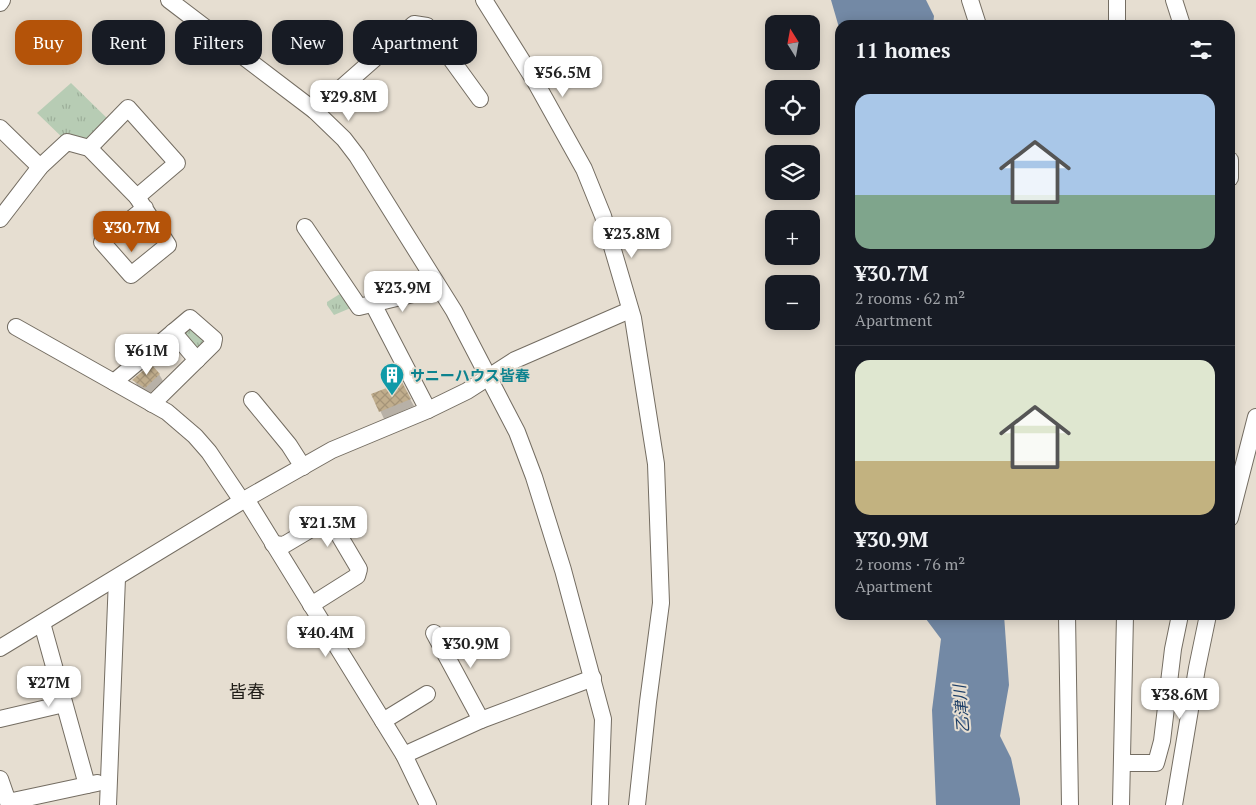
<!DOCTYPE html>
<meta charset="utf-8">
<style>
body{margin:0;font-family:"PT Serif","Noto Sans JP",serif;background:#242831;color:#f1f3f6;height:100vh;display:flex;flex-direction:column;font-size:19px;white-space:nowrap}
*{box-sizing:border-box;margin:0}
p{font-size:16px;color:#9ea1a6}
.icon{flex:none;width:28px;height:28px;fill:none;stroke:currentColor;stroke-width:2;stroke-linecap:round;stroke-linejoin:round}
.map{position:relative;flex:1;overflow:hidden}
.panel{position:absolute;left:835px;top:20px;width:400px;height:600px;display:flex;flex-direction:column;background:#171b24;border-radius:15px;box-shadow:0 2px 12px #0003}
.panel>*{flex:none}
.guide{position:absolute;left:15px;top:20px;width:475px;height:45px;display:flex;gap:10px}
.needle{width:32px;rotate:349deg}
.buttons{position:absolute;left:765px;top:15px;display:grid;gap:10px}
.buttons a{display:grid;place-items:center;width:55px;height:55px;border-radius:10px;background:#171b24;box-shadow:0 2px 12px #0003;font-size:25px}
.price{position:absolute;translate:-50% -42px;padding:0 11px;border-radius:10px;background:#fff;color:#222;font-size:16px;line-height:32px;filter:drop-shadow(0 1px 2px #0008)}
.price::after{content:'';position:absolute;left:50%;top:30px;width:15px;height:11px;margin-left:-8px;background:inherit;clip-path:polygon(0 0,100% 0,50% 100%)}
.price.active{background:#b45309;color:#fff}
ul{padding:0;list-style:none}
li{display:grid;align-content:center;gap:10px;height:265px;padding:0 20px}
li+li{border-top:1px solid #363941}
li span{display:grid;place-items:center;height:155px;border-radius:15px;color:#555}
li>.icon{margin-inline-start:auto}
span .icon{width:90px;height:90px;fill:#fffc;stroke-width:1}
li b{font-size:21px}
h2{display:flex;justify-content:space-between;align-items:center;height:60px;padding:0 20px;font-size:21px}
.pill{padding:0 18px;border-radius:15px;background:#171b24;box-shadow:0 2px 12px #0003;font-size:18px;line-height:45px}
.pill.active{background:#b45309;color:#fff}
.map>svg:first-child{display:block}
.grass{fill:url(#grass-tufts)}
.water{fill:#7389a5}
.shadow{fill:#0003}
.building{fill:url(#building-cross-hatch)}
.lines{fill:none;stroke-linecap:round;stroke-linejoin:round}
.minor-casing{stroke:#746d62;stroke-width:18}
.minor{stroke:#fff;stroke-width:16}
.labels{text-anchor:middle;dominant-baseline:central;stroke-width:4;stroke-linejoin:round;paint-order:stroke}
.culture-label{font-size:15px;font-weight:bold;fill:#0d838f;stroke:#e6ded1;text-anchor:start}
.water-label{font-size:16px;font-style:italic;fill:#1e3f67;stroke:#e6ded1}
.quarter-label{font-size:18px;fill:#1f1c17;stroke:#e6ded1}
</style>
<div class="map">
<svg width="1256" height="805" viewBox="0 0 1256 805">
<defs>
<pattern id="grass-tufts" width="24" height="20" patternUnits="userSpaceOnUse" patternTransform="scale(1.25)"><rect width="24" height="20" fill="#b7ccb4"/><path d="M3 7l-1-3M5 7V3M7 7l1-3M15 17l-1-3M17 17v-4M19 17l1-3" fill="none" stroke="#9daf9a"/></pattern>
<pattern id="building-cross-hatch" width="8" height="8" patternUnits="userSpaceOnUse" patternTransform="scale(1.25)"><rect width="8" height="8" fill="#c0ad8c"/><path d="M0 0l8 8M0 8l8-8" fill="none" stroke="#a59478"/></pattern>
</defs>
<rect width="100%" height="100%" fill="#e6ded1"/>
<g class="grass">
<path d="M71,83L112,123L89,148L67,142L37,113Z"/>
<path d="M343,292L353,307L334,315L327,305V302Z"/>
<path d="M187,324L209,340L199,352L180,330Z"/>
</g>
<g class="water">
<path d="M831,0H926L934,16L933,25H840V31Z"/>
<path d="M923,615H1004L1009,685L1000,736L1011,758L1020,799V805H936L932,710L941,639Z"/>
</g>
<g class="shadow">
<path d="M159,374L163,381L149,394L138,387L134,380Z"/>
<path d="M401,383L414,406L384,419L373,395Z"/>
</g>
<g class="building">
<path d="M151,364L160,374L145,388L132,380Z"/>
<path d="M402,382L411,399L379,412L371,394Z"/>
</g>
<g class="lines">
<defs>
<g id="minor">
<path d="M169,0L315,111L344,139L357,156L454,311L517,432L534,477L563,570L603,719L600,805"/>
<path d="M484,0L536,83L584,169L603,216L633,318L656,464L661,603L648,702L637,805"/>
<path d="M970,0L978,25"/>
<path d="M1117,0V25"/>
<path d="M1174,0L1182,25"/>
<path d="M0,3L2,0"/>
<path d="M315,111L414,24L427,26L480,99"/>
<path d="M0,128L40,167"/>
<path d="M89,148L128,108L177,163L137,197"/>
<path d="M1230,160V178"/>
<path d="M0,219L40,167L67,142L89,148L137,197L168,245L131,275L102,242L145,208"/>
<path d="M305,227L359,307L438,288"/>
<path d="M373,304L428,410"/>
<path d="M16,327L167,412L195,436L209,452L242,501"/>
<path d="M173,332L197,360"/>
<path d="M114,382L190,318L214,339L213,344L152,404"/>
<path d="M252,400L289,445L303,467"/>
<path d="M246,499L404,755L428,805"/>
<path d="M1230,518L1256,417"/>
<path d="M273,544L284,545L321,523L333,525L359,569L357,576L311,605"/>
<path d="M1067,615L1070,805"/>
<path d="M42,623L87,785"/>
<path d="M434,633L481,720"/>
<path d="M0,648L242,501L332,450L428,410L467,391L515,360L630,310"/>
<path d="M0,719L64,704"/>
<path d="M383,721L427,694"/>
<path d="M404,755L481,720L593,678"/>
<path d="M1122,763H1156L1162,741L1173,649L1180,615"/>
<path d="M0,779L8,802L97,783"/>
<path d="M108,805L117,578"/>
<path d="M1121,805L1125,615"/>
<path d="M1174,805L1197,668L1208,615"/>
</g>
</defs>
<use href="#minor" class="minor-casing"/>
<use href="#minor" class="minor"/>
</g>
<defs>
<symbol id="building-pin" viewBox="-11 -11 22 30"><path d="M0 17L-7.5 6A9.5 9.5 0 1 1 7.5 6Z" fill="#0f9aa8" stroke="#e6ded1"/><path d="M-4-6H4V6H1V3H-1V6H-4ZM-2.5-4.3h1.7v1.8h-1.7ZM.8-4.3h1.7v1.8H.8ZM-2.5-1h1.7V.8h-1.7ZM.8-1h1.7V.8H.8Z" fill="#fff"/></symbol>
</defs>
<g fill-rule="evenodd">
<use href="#building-pin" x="378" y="361" width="28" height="38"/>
</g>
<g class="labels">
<g class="culture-label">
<text x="410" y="375">サニーハウス皆春</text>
</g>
<g class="water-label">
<text transform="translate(961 709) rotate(-95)">乙津川</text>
</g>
<g class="quarter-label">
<text x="247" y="691">皆春</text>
</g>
</g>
</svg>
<div class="buttons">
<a><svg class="needle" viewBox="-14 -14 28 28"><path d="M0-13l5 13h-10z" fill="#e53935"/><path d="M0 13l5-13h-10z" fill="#9ea1a6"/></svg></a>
<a><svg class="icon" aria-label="locate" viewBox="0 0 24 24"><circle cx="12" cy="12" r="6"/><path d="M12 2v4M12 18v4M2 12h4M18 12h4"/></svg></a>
<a><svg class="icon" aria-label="layers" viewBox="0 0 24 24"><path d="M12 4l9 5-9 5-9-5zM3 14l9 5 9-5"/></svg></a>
<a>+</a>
<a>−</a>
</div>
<b class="price" style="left:563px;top:98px">¥56.5M</b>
<b class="price" style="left:349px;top:122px">¥29.8M</b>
<b class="price active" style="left:132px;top:253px">¥30.7M</b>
<b class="price" style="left:632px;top:259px">¥23.8M</b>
<b class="price" style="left:403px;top:313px">¥23.9M</b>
<b class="price" style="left:147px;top:376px">¥61M</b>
<b class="price" style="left:328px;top:548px">¥21.3M</b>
<b class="price" style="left:326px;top:658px">¥40.4M</b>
<b class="price" style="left:471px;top:669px">¥30.9M</b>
<b class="price" style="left:49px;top:708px">¥27M</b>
<b class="price" style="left:1180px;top:720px">¥38.6M</b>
<div class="guide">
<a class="pill active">Buy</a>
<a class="pill">Rent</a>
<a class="pill">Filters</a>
<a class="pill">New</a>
<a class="pill">Apartment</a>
</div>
<section class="panel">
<h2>11 homes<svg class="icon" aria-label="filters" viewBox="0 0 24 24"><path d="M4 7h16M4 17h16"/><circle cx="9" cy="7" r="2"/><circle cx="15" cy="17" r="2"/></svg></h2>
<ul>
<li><span style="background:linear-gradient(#a9c7e8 65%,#7fa58c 0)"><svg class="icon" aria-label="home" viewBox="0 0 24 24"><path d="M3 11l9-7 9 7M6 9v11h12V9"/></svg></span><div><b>¥30.7M</b><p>2 rooms · 62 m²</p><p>Apartment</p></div></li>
<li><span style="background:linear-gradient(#dfe7d0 65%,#c2b280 0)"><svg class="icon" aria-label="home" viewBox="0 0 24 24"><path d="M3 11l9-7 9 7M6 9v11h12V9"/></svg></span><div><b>¥30.9M</b><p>2 rooms · 76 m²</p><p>Apartment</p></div></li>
</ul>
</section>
</div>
